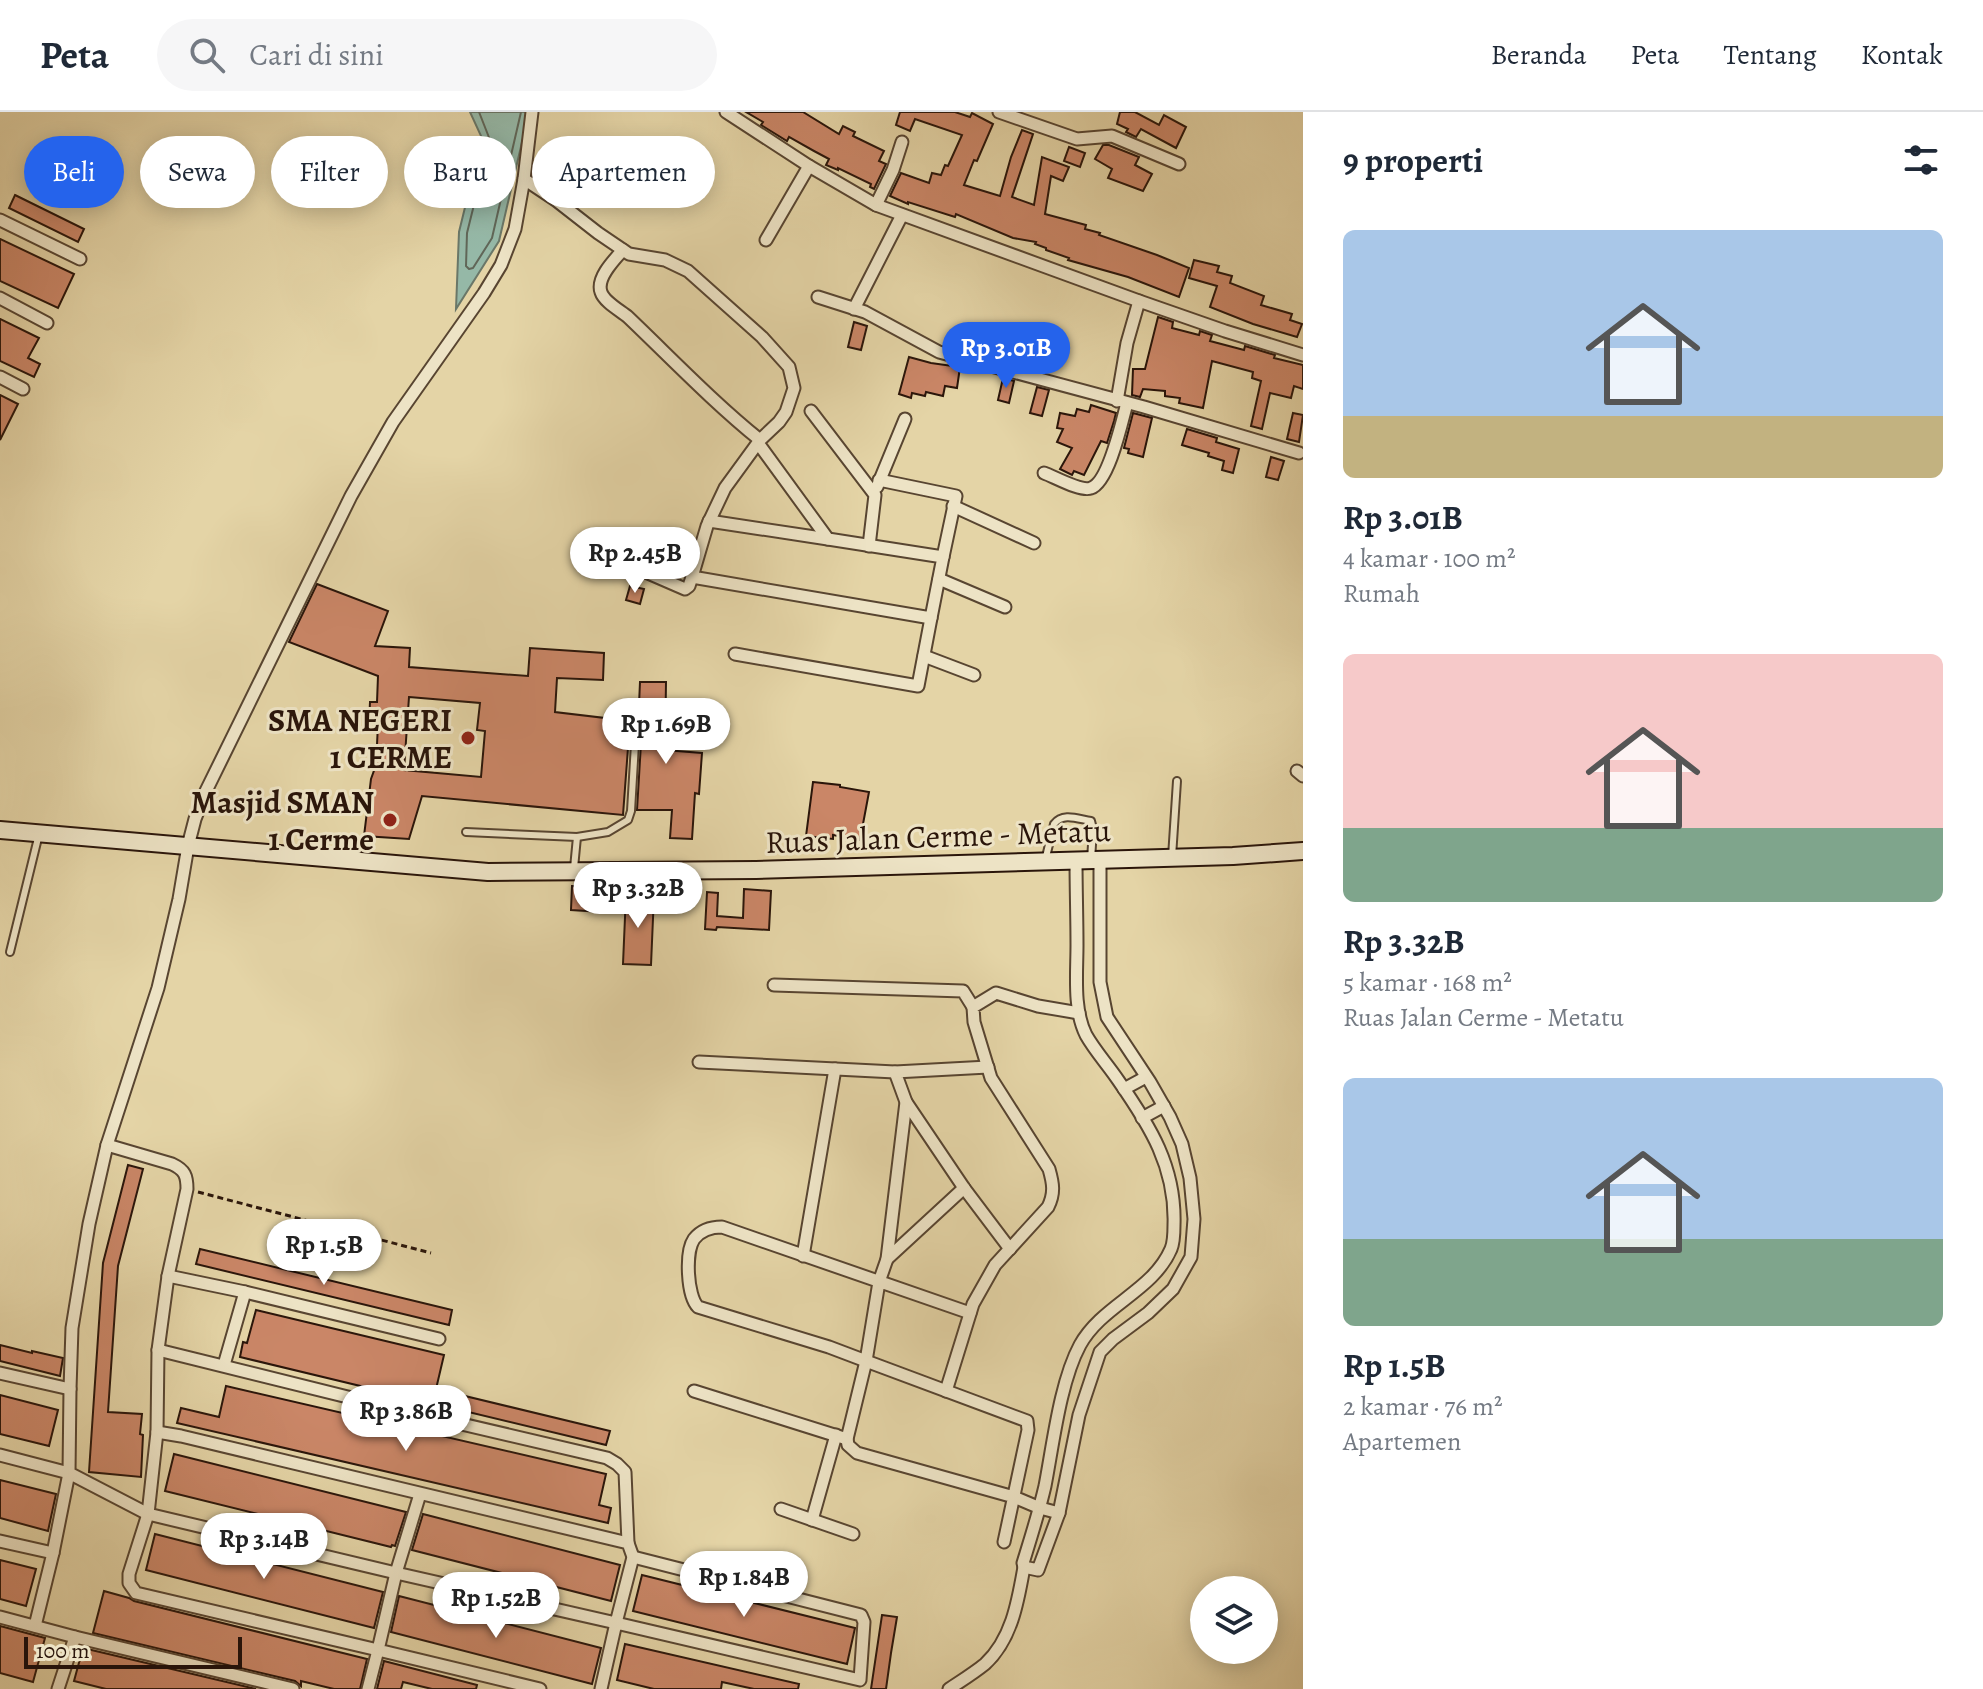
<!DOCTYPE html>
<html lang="id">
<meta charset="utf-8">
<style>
body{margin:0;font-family:Alegreya,serif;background:#f6f6f7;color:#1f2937;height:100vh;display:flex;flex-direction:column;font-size:30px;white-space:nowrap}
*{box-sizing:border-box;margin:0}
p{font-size:26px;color:#747a83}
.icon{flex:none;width:44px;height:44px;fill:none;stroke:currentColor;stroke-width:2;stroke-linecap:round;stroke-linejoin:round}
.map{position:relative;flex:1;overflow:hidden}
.panel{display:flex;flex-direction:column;background:#fff;width:680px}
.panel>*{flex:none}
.top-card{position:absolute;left:24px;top:24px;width:760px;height:72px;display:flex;gap:16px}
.tools{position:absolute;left:1190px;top:1464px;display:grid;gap:16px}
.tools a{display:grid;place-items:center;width:88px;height:88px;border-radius:50%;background:#fff;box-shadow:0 4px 20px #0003;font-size:40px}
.scale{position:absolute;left:24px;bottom:20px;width:218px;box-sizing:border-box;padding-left:8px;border:4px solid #2a150a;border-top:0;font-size:22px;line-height:28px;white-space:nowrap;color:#2a150a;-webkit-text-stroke:6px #ede3c5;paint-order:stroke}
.price{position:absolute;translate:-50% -68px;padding:0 18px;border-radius:28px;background:#fff;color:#222;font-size:26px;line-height:52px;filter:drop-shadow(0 2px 4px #0008)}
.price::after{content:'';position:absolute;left:50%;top:48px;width:24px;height:18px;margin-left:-12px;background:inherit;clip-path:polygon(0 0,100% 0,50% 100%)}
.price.active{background:#2563eb;color:#fff}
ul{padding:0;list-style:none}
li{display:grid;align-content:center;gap:16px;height:424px;padding:0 40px}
li span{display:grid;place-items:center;height:248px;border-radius:12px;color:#555}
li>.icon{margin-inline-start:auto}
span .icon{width:144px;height:144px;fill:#fffc;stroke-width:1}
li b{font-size:34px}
h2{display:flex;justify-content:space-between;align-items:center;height:96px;padding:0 40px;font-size:34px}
.pill{padding:0 28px;border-radius:36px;background:#fff;box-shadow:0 4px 20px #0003;font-size:28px;line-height:72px}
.pill.active{background:#2563eb;color:#fff}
header{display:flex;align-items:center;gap:48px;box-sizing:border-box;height:112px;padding:0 40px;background:#fff;border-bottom:2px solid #e0e1e3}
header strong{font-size:38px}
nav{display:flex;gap:44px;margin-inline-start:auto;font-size:28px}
.search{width:560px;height:72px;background:#f6f6f7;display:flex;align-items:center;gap:20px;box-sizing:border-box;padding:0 28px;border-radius:44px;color:#747a83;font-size:30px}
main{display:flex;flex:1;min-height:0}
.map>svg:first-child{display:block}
.water{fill:#95b8a7;stroke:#6a7768;stroke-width:2}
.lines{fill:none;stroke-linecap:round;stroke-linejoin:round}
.shore{stroke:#606658;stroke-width:2}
.building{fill:#ca8667;stroke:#2a150a;stroke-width:2;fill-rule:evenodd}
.lane-casing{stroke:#584531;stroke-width:10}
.street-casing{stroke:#584531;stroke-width:15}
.secondary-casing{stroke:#2a150a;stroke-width:20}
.path{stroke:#2a150a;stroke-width:3;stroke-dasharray:6 4;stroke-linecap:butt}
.lane{stroke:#ede3c5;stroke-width:6}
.street{stroke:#ede3c5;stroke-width:11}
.secondary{stroke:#ede3c5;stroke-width:16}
.poi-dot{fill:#8f2418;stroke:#ede3c5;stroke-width:3}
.labels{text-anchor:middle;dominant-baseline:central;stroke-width:6;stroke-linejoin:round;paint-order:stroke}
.poi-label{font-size:32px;font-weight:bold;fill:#2a150a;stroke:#ede3c5;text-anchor:end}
.street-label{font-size:32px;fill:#2a150a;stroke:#ede3c5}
</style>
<header>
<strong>Peta</strong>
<div class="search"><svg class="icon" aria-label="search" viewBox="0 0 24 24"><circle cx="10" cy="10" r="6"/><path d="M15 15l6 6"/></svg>Cari di sini</div>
<nav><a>Beranda</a><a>Peta</a><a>Tentang</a><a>Kontak</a></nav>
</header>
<main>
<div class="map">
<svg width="1303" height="1577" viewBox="0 0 1303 1577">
<rect width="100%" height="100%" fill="#e4d4a6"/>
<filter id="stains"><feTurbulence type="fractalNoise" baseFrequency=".0025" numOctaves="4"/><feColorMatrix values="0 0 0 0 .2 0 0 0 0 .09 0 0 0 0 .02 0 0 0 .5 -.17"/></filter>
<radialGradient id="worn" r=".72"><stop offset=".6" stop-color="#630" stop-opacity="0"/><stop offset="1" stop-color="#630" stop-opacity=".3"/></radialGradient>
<path class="water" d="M470,0H529L499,129L456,197L459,120L482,26Z"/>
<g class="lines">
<path class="shore" d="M479,0L490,28L467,121L466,154L469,157L473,156L492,126L521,0"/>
</g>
<g class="building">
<path d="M746,0H803L839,22L843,14L855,20L853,24L884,39L879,49L886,52L874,77L870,75L871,72L838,56V58L826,53L829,47L814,39L789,25L787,29L761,13L763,10Z"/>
<path d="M900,0H955L970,5L972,1L993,12L977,49L974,48L964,73L1000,84L1011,45L1022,18L1033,22L1012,85L1034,93L1042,45L1069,55L1063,69L1051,64L1045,102L1086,113L1085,117L1100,121L1099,123L1157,143L1189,156L1179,185L1128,165L1068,148L1069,146L1046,138V136L1035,132L1036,130L1013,126L956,102L955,105L908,90V92L890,84L901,61L929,71L932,61L941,63L945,53L948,54L962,23L915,7L910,19L896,13Z"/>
<path d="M1120,0H1135L1159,13L1164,3L1186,15L1176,36L1141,17L1136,25L1126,20L1128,17L1117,12Z"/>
<path d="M1103,33H1109L1139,45L1135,53L1152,62L1143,79L1108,66L1112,57L1095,47Z"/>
<path d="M1069,35L1085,41L1080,55L1064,49Z"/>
<path d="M15,83L84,117L78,130L9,96Z"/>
<path d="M0,127L74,162L58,196L0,169Z"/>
<path d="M1194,148L1219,154L1217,160L1232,164L1230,171L1264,184L1261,193L1292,202L1290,208L1302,212L1297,225L1253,212L1210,195L1217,174L1189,166Z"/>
<path d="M1158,205L1173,210L1172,216L1199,223L1200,219L1212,223L1210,229L1244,238L1245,234L1275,243L1274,246L1303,253V277L1294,274L1291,286L1270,281L1262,317L1251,314L1261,269L1252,266L1253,260L1212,249L1203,296L1179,291L1180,286L1165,284V279L1143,277L1140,285L1132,283L1133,257H1145Z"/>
<path d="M0,207L39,226L28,246L40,252L34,265L0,249Z"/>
<path d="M854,210L867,214L861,238L848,235Z"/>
<path d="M909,245L931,251L960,255L957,276L945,274L943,284L926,280L925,284L912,281L911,286L899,282Z"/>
<path d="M1003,266L1014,269L1009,291L998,288Z"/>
<path d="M1037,275L1049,278L1042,304L1030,301Z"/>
<path d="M0,283L18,292L0,328Z"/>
<path d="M1091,293L1116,301L1114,309L1107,331L1101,329L1084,363L1074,359L1072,363L1060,357L1072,336L1057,330L1063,317L1057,316L1060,301L1075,304L1077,297L1089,300Z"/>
<path d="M1133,301L1152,306L1143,345L1128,341L1129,337L1124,336Z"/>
<path d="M1293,301L1303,303L1299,330L1287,327Z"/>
<path d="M1187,317L1217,326L1216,330L1239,337L1233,361L1222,358L1224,349L1208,344L1209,341L1182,333Z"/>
<path d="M1271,345L1284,349L1278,368L1266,365Z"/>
<path d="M317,472L388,499L375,534L410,536L409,555L528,564L530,536L604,541L603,568L557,566L555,600L630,609L623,703L422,684L409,727L364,724L371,667L376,653L378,612L369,611L370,590H377L378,564L289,530ZM409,585L480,591L477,618L485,619L481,665L404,658Z"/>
<path d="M630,474L644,477L640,492L626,488Z"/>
<path d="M640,570H666L665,638L702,641L699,682L695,681L692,727L670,726L672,698H637L643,598L639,593Z"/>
<path d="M813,670L840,673V675L869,680L860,728L833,723V727L806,724Z"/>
<path d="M572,774L603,776L602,800L571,798Z"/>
<path d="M662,776L681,777L680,791L661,790Z"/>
<path d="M744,777L771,779L769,818L717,815L716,818L705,817L707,780L718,781L717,804L743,806Z"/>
<path d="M626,782L654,783L651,853L623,852Z"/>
<path d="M128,1053L143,1057L118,1154L108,1300L142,1302L140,1322L143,1323L141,1365L89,1360L103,1151Z"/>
<path d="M200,1137L452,1198L449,1213L196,1152Z"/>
<path d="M256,1198L444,1243L436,1277L610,1319L606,1333L240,1245L243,1230L247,1231Z"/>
<path d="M0,1233L32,1241V1239L63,1246L60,1264L0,1249Z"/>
<path d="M226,1274L606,1362L599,1393L611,1396L608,1411L177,1311L181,1296L219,1305Z"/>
<path d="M0,1283L58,1298L49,1334L0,1322Z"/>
<path d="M174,1342L406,1400L395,1434L392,1433L391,1435L165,1379Z"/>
<path d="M0,1368L56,1382L48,1419L0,1406Z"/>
<path d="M423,1402L620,1453L611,1489L412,1438Z"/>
<path d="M155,1422L383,1480L374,1516L146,1458Z"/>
<path d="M0,1448L36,1457L26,1494L0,1487Z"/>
<path d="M642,1463L855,1516L847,1552L633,1499Z"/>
<path d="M104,1479L129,1486L134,1489L367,1547L360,1577H334L301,1569V1574L295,1569L93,1521Z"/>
<path d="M399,1484L601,1536L592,1572L391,1520Z"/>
<path d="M882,1503L897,1505L891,1541L886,1577H871Z"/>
<path d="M0,1514L45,1526L33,1570L0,1561Z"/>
<path d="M625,1532L799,1572L798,1577H754L722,1570L721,1577H654L617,1568Z"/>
<path d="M83,1536L256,1577H106L74,1569Z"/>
<path d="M384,1549L477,1573L476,1577H432L403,1570L401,1577H377Z"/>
</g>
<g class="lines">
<defs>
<g id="lane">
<path d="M466,720L577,725L608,720L628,708L631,699L637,598"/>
<path d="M1172,745L1177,669"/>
<path d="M1045,749L1054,712C1063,700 1078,707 1091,709L1093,717L1091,748"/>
<path d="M574,756L577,725"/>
<path d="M10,840L39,722"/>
</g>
<g id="street">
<path d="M726,0L809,54L876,93L1139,189L1225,219L1303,243"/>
<path d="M999,0L1077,27L1112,24L1179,52"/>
<path d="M524,67L557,89L598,121L629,142L665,148L688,159L762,225L789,255L794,276L786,300L779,310L760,328L725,376L707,414L692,465L931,506L943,445L828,427L758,331"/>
<path d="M876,93L893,58L902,30"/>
<path d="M0,108L80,147"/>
<path d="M766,128L809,54"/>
<path d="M623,138C614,148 596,166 601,180C604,190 621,199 628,205C672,247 713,290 760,328"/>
<path d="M818,185L865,200L939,240L1144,295L1299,341"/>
<path d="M0,186L47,211"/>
<path d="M854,197L902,103"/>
<path d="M0,265L23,277"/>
<path d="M1117,289L1127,231L1139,189"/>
<path d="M811,299L875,383L869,434"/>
<path d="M1044,361C1055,365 1081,380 1091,376C1109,370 1122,309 1127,291"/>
<path d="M879,368L956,384L943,445"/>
<path d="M877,375L905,307"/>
<path d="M953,394L1034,431"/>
<path d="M709,409L828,427"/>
<path d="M602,441L685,477L689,474L692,465"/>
<path d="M939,467L1005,495"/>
<path d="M735,542L918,574L931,506"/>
<path d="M924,544L974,563"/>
<path d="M1297,659L1303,664"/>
<path d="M1076,748C1076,777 1077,805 1077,833C1077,862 1073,897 1086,923C1095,939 1108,953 1118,968C1150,1014 1176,1055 1174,1113C1174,1120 1174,1130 1171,1137C1153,1179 1102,1193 1080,1233C1060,1270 1053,1333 1045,1374C1039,1400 1031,1425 1023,1451L1024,1455L1038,1458L1059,1401L1079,1303L1100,1240L1113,1227L1148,1201L1173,1177L1191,1145L1194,1107L1190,1066L1182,1032L1170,1005L1150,970L1107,905L1100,870V747"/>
<path d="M774,873L963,879L973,895"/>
<path d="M699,950L895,960"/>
<path d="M1124,977L1146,965"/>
<path d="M906,990L964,1076L1010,1137"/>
<path d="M1142,1006L1164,994"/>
<path d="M107,1033L172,1052C185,1058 187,1064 187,1077L168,1164L158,1238L157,1320L148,1402L129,1462V1471L136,1481L378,1538L368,1577"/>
<path d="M803,1144L835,957"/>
<path d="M887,1147L964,1076"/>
<path d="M168,1164L245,1180L439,1227"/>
<path d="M970,1201L722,1115C710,1115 701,1118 694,1127C685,1140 687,1184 698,1195L829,1235L866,1249L879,1170L887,1147L906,990L895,960L988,955"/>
<path d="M158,1238L376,1292L607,1346L617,1352L625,1360L628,1431"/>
<path d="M224,1253L245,1180"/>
<path d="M0,1261L70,1277"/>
<path d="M694,1279L847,1327"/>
<path d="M946,1279L973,1192L995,1153L1048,1095C1055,1081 1053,1071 1049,1057L991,966L974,910L973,895L996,881L1038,894L1079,901"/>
<path d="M157,1320L181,1324L628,1431L633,1445L616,1511L396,1461L148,1402L69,1361L70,1277L72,1216L89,1112L107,1033L158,876L179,787L188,734L195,707L206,679L351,384L393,310L484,181L501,153L515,117L524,67L532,0"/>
<path d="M0,1343L69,1361L53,1441L35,1514"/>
<path d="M420,1382L396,1461L378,1538L540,1577"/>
<path d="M781,1397L853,1422"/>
<path d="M812,1408L836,1323"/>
<path d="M0,1429L53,1441"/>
<path d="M1004,1430L1028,1318L1027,1309L866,1249L847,1327L848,1333L857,1341L1014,1385L1040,1396L1059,1401"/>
<path d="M0,1505L75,1525"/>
<path d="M58,1577L75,1525L293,1577"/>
<path d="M601,1577L616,1511L860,1568L864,1510L861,1503L633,1445"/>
<path d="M949,1577C961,1569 974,1561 985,1552C1012,1527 1018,1489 1024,1455"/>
</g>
<path id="secondary" d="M0,718L488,760L756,758L1233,744L1303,739"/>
</defs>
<use href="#lane" class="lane-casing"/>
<use href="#street" class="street-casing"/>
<use href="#secondary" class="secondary-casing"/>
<path class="path" d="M198,1080L431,1141"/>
<use href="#lane" class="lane"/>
<use href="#street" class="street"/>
<use href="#secondary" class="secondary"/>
</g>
<g class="poi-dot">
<circle cx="468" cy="626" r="8"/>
<circle cx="390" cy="708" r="8"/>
</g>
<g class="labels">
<g class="poi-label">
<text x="452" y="608">SMA NEGERI<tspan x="452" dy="37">1 CERME</tspan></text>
<text x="374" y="690">Masjid SMAN<tspan x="374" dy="37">1 Cerme</tspan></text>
</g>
<g class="street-label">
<text transform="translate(938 724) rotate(-2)">Ruas Jalan Cerme - Metatu</text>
</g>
</g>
<rect width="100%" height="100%" filter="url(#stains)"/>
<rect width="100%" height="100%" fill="url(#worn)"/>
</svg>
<div class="tools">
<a><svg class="icon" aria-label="layers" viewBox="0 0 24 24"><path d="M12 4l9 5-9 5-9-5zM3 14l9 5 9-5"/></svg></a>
</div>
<div class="scale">100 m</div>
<b class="price active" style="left:1006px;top:278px">Rp 3.01B</b>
<b class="price" style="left:635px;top:483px">Rp 2.45B</b>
<b class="price" style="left:666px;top:654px">Rp 1.69B</b>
<b class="price" style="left:638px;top:818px">Rp 3.32B</b>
<b class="price" style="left:324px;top:1175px">Rp 1.5B</b>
<b class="price" style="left:406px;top:1341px">Rp 3.86B</b>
<b class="price" style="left:264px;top:1469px">Rp 3.14B</b>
<b class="price" style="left:744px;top:1507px">Rp 1.84B</b>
<b class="price" style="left:496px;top:1528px">Rp 1.52B</b>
<div class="top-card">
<a class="pill active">Beli</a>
<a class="pill">Sewa</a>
<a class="pill">Filter</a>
<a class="pill">Baru</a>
<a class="pill">Apartemen</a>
</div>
</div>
<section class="panel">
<h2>9 properti<svg class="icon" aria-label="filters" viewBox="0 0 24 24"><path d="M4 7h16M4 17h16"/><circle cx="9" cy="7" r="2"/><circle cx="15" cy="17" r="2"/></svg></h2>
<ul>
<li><span style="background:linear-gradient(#a9c7e8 75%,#c2b280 0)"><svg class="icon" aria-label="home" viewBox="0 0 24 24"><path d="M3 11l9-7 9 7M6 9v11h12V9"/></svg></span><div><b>Rp 3.01B</b><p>4 kamar · 100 m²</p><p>Rumah</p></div></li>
<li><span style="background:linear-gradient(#f6c9c9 70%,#7fa58c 0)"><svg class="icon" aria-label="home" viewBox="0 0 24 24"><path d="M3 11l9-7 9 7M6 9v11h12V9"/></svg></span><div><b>Rp 3.32B</b><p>5 kamar · 168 m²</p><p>Ruas Jalan Cerme - Metatu</p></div></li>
<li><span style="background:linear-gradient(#a9c7e8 65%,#7fa58c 0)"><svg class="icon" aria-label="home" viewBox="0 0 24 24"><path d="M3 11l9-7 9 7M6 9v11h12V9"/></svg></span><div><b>Rp 1.5B</b><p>2 kamar · 76 m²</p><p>Apartemen</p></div></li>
</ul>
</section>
</main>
